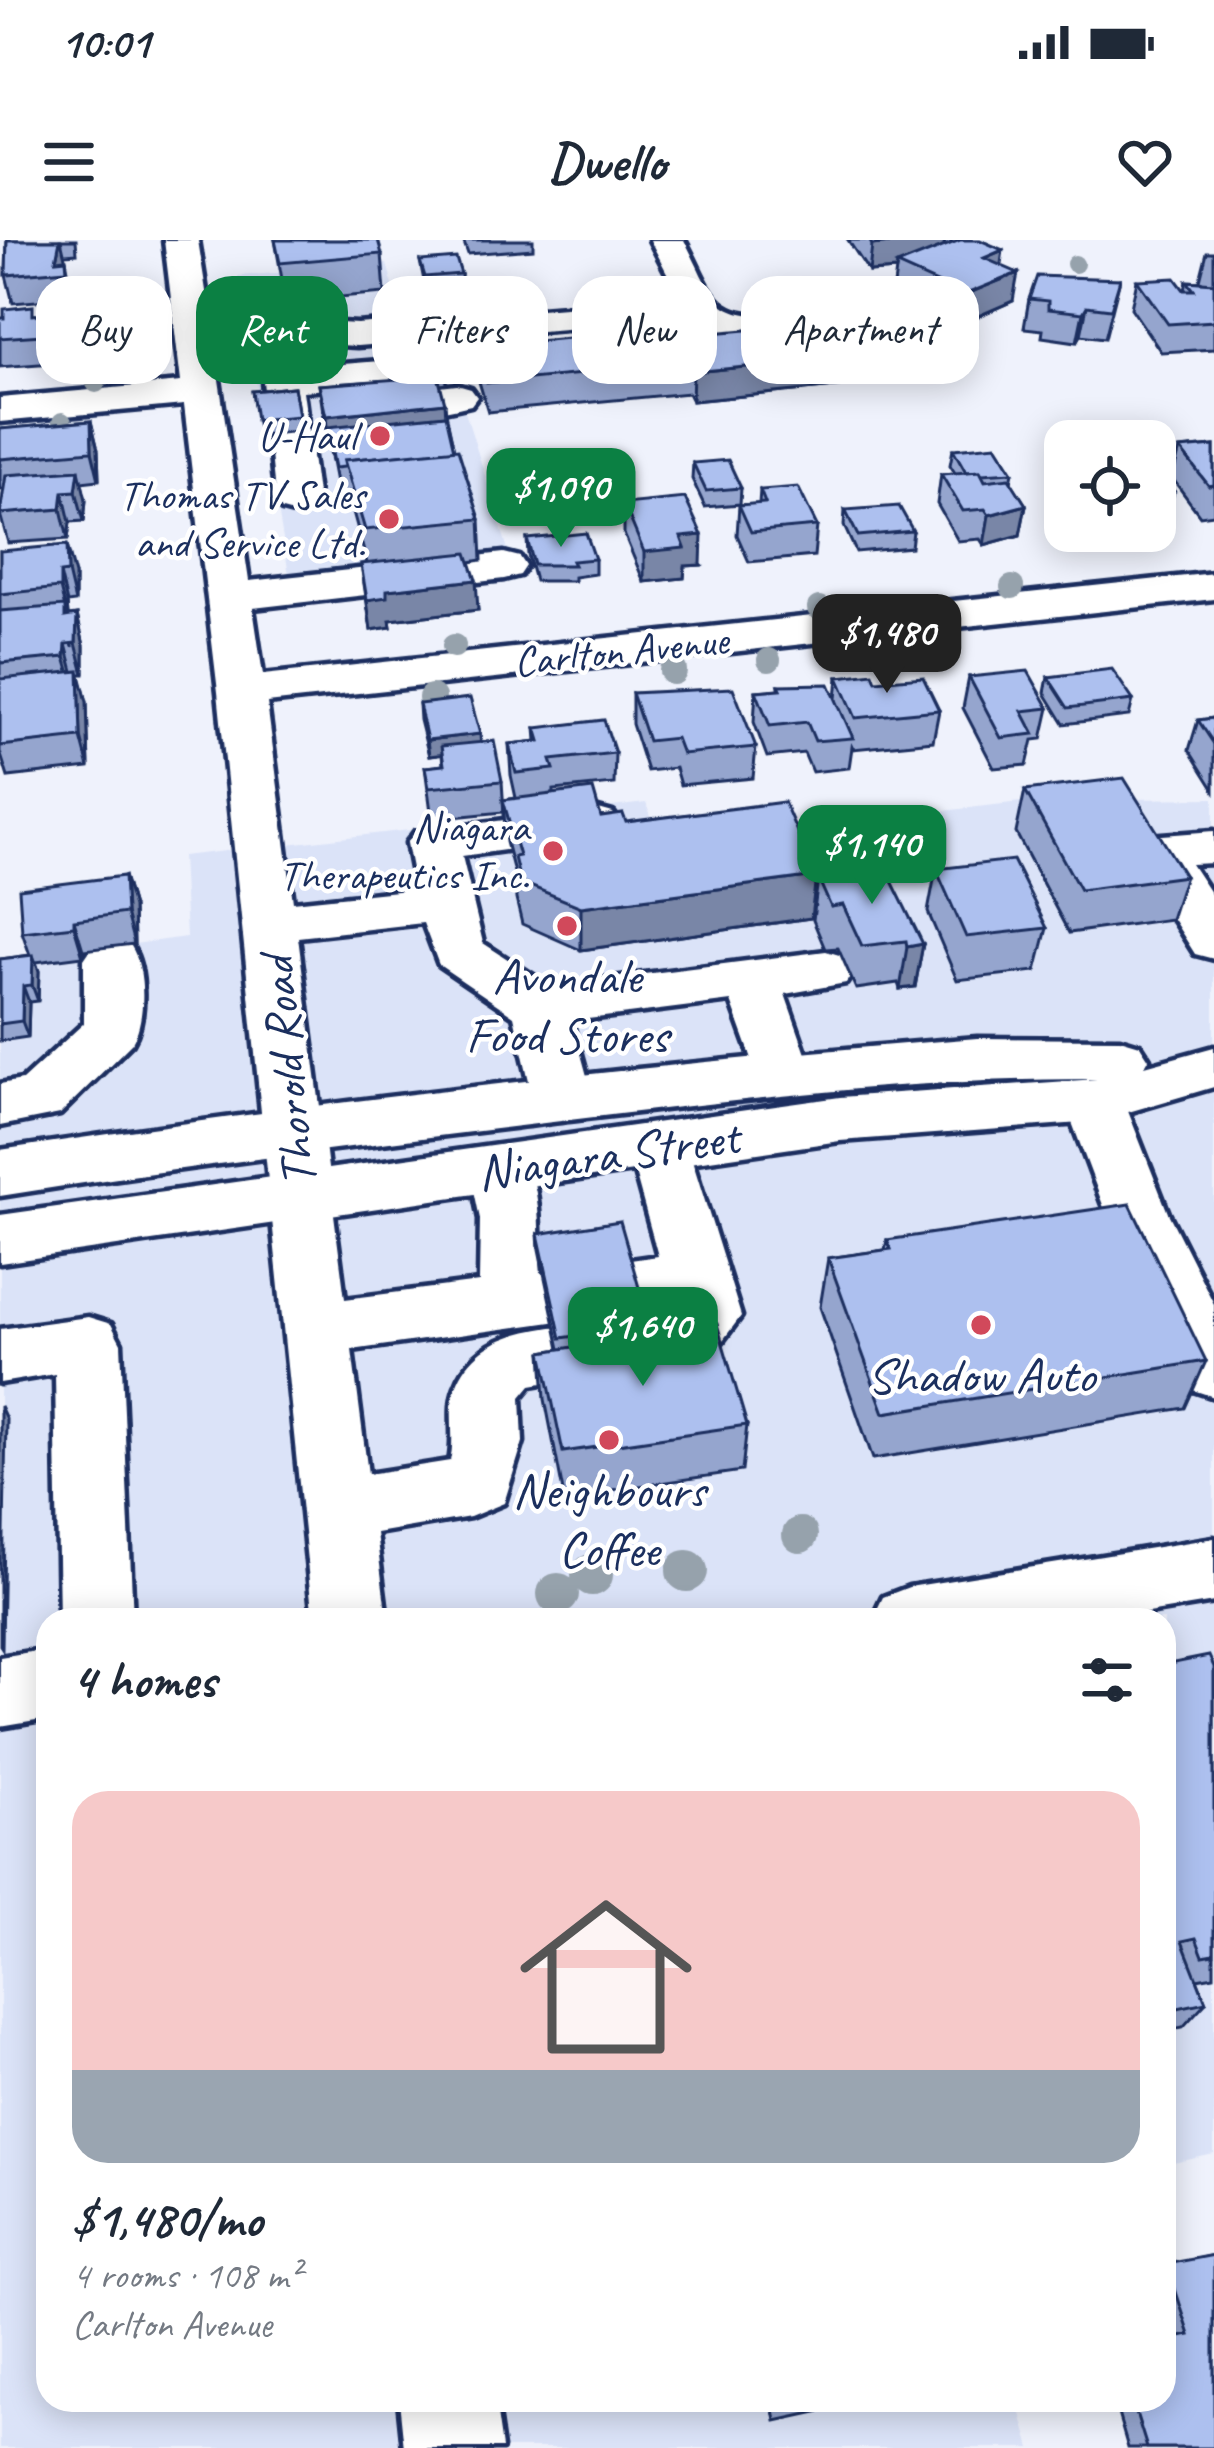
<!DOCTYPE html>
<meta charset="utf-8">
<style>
body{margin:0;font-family:Caveat,sans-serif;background:#f2f2f3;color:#1f2937;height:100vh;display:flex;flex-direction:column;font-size:45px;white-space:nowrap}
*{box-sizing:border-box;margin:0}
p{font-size:39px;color:#747a83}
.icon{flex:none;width:66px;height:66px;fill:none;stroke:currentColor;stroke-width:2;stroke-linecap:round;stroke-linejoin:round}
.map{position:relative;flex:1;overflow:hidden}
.drawer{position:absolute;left:36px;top:1368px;width:1140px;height:804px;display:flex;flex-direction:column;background:#fff;border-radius:36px;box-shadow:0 6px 30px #0003}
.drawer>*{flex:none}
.guide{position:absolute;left:36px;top:36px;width:1143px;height:108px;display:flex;gap:24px}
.buttons{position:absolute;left:1044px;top:180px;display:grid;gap:24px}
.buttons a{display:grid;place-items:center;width:132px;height:132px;border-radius:24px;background:#fff;box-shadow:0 6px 30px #0003;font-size:60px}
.price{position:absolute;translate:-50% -102px;padding:0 27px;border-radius:24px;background:#0b8043;color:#fff;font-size:39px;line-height:78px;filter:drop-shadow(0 3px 6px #0008)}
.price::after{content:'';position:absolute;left:50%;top:72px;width:36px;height:27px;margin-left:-18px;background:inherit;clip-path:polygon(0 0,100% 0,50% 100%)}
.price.selected{background:#222;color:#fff}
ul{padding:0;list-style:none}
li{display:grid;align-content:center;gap:24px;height:636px;padding:0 36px}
li span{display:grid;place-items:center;height:372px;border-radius:36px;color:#555}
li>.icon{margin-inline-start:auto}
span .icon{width:216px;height:216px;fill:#fffc;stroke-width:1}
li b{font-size:51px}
h2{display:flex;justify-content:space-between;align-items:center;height:144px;padding:0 36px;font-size:51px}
.chip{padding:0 42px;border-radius:36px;background:#fff;box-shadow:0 6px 30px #0003;font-size:42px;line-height:108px}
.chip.selected{background:#0b8043;color:#fff}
.status{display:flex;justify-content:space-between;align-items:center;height:84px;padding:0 60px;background:#fff;direction:ltr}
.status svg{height:33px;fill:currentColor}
header{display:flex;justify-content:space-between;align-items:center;height:156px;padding:0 36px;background:#fff;font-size:54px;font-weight:700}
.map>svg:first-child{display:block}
.built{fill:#dbe3f8}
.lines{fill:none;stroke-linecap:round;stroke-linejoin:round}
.minor-casing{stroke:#1b2f5e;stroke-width:9}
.major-casing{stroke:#1b2f5e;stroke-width:9}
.minor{fill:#fff;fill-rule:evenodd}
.major{fill:#fff;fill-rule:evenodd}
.tree{fill:#96a2ac}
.wall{fill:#95a5ce;stroke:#1b2f5e;stroke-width:3}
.shaded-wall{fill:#7986a7;stroke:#1b2f5e;stroke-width:3}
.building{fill:#adc0ef;stroke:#1b2f5e;stroke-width:3}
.poi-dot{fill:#d1495b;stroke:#fff;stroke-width:4.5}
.labels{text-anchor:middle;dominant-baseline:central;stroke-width:9;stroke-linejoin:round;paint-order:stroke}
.far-poi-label{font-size:42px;fill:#1b2f5e;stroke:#fff;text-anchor:end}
.far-street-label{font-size:42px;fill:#1b2f5e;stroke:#fff}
.poi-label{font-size:51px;fill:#1b2f5e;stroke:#fff}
.street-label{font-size:51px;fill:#1b2f5e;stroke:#fff}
</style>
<div class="status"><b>10:01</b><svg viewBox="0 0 49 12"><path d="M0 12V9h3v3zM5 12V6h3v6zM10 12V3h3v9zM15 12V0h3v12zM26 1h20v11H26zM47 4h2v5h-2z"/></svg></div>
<header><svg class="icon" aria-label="menu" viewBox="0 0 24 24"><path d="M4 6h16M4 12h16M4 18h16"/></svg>Dwello<svg class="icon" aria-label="heart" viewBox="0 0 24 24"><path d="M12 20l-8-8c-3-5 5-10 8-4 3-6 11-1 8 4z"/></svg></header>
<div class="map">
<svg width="1214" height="2208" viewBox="0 0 1214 2208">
<rect width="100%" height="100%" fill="#eff2fc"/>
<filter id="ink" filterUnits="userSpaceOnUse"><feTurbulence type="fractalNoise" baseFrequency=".00833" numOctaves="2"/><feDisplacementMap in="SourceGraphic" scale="24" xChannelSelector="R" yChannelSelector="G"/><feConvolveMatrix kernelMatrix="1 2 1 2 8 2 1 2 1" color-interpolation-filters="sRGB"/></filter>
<g filter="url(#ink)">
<g class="built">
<path d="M387,24L410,104L443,101L515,332L293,358L238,36Z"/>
<path d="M1214,558V1914L1164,1925V1380H48V2160H1017L1031,2208H0V722L186,697L182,616L646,563L657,593L771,591L1038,560Z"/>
</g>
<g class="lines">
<defs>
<g id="minor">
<path d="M164,0H198L211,83L271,79L357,84L639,61L682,62L650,0H684C710,47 710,78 770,75C787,74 803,72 819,76L825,84L819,92L733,99L700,85L639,83L357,106L271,101L214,106L249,341L504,313L520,317L526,326L520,335L504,339L253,368L263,435L1214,333V359L267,463L293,662L416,649L407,603L415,592L595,568L613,573L621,584L613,595L462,616L483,703L549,746L826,711L846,717L854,730L846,743L785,754L813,834L805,849L784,855L763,849L731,761L572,781L593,858L584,873L563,879L542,873L533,858L514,776L439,725L423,683L298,697L345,1059L479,1042L480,979L470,931L479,915L501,908L523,915C544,954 537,991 541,1033L658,1016L628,907L637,891L658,885L679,891L688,907L741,1076L720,1104L689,1117L531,1145L521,1157L523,1202L504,1263L470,1277L376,1293L387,1380H313L218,452L184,165L0,182V158L181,142ZM672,1065C612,1099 487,1062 456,1147C447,1169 456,1197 450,1221L368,1234L352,1110Z"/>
<path d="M380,121L394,125L404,151L457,145L471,149L477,157L471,165C442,172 403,180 374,172L364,146L303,151L318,261L312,270L297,274L282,270L276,261L263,141L268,133L282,129Z"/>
<path d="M1214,591V623L1191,624L1214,659V719L1195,714L1129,609L1137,597Z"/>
<path d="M112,701L131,706C146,729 146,780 132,803L60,874L0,886V844L22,840L84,783V719L93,706Z"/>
<path d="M1094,840L1115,846L1124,861L1168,973L1214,1064V1157L1190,1149L1106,973L1064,861L1073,846Z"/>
<path d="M88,1077L111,1084L121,1103L133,1380H59L55,1134L0,1143V1089Z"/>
<path d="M1214,1298V1362L1105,1380H872L883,1357L909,1347Z"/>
<path d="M48,1409V1479L0,1487V1417Z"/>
<path d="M399,2160H495L502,2208H404Z"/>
</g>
<path id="major" d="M977,798L1120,799L1140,805L1149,819L1145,826L1214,807V847L1094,882L840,901L0,1023V975L840,857L1097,839C916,838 739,860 561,881C373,904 186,926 0,956V910C324,861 650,824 977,798Z"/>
</defs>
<use href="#minor" class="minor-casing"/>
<use href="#major" class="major-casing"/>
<use href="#minor" class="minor"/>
<use href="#major" class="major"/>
</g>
<g class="tree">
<circle cx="1075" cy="24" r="9"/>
<circle cx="131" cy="121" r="10"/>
<circle cx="96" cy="143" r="10"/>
<circle cx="62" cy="182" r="10"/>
<circle cx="1012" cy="347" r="12"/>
<circle cx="819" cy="368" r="12"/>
<circle cx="454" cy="406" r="12"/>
<circle cx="850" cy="411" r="12"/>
<circle cx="769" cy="420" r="12"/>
<circle cx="673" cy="431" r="14"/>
<circle cx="432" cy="458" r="14"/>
<circle cx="800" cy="1295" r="18"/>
<circle cx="687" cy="1331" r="21"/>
<circle cx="592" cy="1335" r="21"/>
<circle cx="558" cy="1354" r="21"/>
</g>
<g class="wall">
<path d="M7,0H76L77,13L64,14L73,58L13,63L6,35Z"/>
<path d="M275,0L382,14L385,53L286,62Z"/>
<path d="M463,0H533V9L468,14Z"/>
<path d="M848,0H951V4L1001,26L1013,61L960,84L893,53L896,30L869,32Z"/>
<path d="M1207,12H1214V109L1161,112L1131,68L1137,40L1185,50L1187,41L1202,42L1200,40Z"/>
<path d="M420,21L461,34L462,48L426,51Z"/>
<path d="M1120,39L1105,98L1081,95L1077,102L1042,97L1043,90L1024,88L1029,59Z"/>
<path d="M98,70L104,98L106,119L0,127V98L35,75Z"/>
<path d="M386,83L445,115L447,144L440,145L454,210L480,279L482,320L470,322L478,370L390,380L391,387L371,390L361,324L367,323L349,257L339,258L325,185L319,145L396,140L389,112Z"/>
<path d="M676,96L860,116L857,145L692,161L688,153L488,172L477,135L475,107Z"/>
<path d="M294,147L301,191L259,195L252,151Z"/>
<path d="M91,181L98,210L99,240L81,242L86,260L84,281L70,282L68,299L8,303L0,274L4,249L0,250V189Z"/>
<path d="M1214,206V274L1200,276L1172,238L1180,209Z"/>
<path d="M953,209L1013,232L1011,242L1026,265L1020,295L984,305L980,299L958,301L937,264L941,234L955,233L950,225Z"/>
<path d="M693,223L741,248L740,264L705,267L692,239Z"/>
<path d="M1155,225L1174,251L1167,280L1155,282Z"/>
<path d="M760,250L817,286L814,316L749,322L737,295L739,265L759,264Z"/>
<path d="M624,264L701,325L685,326L684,338L644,342L624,294Z"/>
<path d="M845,270L913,291L911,307L856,312L844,286Z"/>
<path d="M527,299L595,319V334L574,337V341H535L528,315Z"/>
<path d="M0,311L75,335V362L67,363L68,376L77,375L84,406V434H79L87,462L89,528L8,537L0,512Z"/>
<path d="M838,437L876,441L939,470L933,501L853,509L852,507L849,528L812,532L804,513L767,517L754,482L756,451L779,449V445L836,459Z"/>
<path d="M969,437L1049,468L1042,499L1033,500L1027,525L994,528L963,468Z"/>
<path d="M1048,437L1133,460L1129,476L1064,484L1045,453Z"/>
<path d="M632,453L756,507L753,538L680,545L675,528L647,531L632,484Z"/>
<path d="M419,464L480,494V502L502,541L504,572L432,579L425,527L443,525L442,514L429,516L420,480Z"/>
<path d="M1214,478V550L1189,510L1198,480Z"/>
<path d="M536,488L615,513L614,544L554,550V554L601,577L626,582L816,636L811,678L581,710L522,684L516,659L515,636L506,602L503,560L516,558L511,535L509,504L537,501Z"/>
<path d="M1025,550L1185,636L1171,679L1069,693L1016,593Z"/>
<path d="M936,629L1047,688L1036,731L957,740L928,672Z"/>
<path d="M124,636L133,667L134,704L83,710V716L36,722L39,731L38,761L29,762L28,797L0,801V719L30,715L22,692Z"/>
<path d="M818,638L923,704L915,747L900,749L898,743L856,749L838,708L825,709L813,680Z"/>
<path d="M538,994L650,1086V1095L747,1185L742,1231L564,1257L545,1159L542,1112L560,1109L539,1009Z"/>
<path d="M887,1000L1206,1121L1185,1168L873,1219L820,1067L828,1018L885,1010Z"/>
<path d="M1164,1425L1214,1427V1736L1197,1739L1206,1762L1183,1787L1164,1791Z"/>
<path d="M1214,2015V2208H1128L1114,2160H1164L1170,2099L1164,2080V2026Z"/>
<path d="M772,2160H872L776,2181Z"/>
</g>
<g class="shaded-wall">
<path d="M60,0H61L66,22V19L73,58L67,30L56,20Z"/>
<path d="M919,0H945L941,25H897L896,30L869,32L872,5Z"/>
<path d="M1003,10L999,38L984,18Z"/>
<path d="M1018,33L1013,61L960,84L964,55Z"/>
<path d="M1087,66L1081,95L1077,102L1083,73Z"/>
<path d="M98,70L104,98L106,119L99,91Z"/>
<path d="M860,116L857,145L692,161L693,132Z"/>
<path d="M445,163L448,204L327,187L326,176Z"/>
<path d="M91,181L98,210L99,240L92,211Z"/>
<path d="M79,230L86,260L84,281L76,251Z"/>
<path d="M63,252L70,282L68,299L61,269Z"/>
<path d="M1026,265L1020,295L984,305L989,275Z"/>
<path d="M702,295L701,325L685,326L684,338L644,342V312L681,297Z"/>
<path d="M67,305L75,335V362L68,332Z"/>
<path d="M60,333L67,363L68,375L73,396V407L65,377V368L60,348Z"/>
<path d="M476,340L478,370L390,380L391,387L371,390L367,360L387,350Z"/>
<path d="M77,375L84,406V434L76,403Z"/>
<path d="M66,404L74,435V448L65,417Z"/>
<path d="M79,431L87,462L89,528L81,497Z"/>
<path d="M480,494L481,510L429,516L427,500Z"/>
<path d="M124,636L133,667L134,704L126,673Z"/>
<path d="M816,636L811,678L581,710V667Z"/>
<path d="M74,680L83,710V716L74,686Z"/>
<path d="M923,704L915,747L900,749L907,707Z"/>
<path d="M33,715L39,731L38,761L32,745Z"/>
<path d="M23,746L29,762L28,797L22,781Z"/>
<path d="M0,1166L6,1179L2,1408L0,1405Z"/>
</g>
<g class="building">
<path d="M7,0H60L56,20L66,19L67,30L6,35Z"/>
<path d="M275,0H378L382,14L280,23Z"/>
<path d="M869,0H919L872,5Z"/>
<path d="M960,0H980L1003,10L984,18L1018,33L964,55L897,25Z"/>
<path d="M456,18L461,34L425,37L420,21Z"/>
<path d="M1037,36L1120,39L1111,69L1087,66L1083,73L1048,69V61L1029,59Z"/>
<path d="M1175,38L1184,50H1194L1187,41L1214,43V81L1168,84L1137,40Z"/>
<path d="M33,66V75L98,70L99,91L0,98V78H4V69Z"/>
<path d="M434,79L445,115L396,120L386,83Z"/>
<path d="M840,82L860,116L693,132L689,124L487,143L475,107L673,88L676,96Z"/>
<path d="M438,136L445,163L326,176L319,145Z"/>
<path d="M294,147L299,176L256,180L252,151Z"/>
<path d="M446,175L454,210L344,220L345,227L335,228L327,187Z"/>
<path d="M91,181L92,211L0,219V189Z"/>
<path d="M996,205L1013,232L982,234L980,231L966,232L953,209Z"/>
<path d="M1214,206V245L1209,246L1180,209Z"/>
<path d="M458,209L480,279L365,290L344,220Z"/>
<path d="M728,220L741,248L706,251L693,223Z"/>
<path d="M1155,225L1174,251L1155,253Z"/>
<path d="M79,230L76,251L63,252L61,269L0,274L6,235Z"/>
<path d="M980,231L985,241L1009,238L1026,265L989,275L985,269L963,271L941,234Z"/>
<path d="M798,247L817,286L751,292L739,265L765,263L760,250Z"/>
<path d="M685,258L702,295L681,297L685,308L644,312L624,264Z"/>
<path d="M899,266L913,291L858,296L845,270Z"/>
<path d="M586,293L595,319L572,321L574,325H534L527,299Z"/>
<path d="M67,305L68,332L60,333V348L0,354V311Z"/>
<path d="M467,313L476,340L387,350V357L367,360L361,324Z"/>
<path d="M65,366V377L77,375L76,403L66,404L65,417L0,423V371Z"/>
<path d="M1112,429L1133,460L1068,468L1048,437Z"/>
<path d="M79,431L81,497L0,506V439Z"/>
<path d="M1028,431L1049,468L1022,471L1034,494L1001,498L969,437Z"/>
<path d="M873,433L876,441L923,437L939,470L856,478L838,437Z"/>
<path d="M829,444L853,498L815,501L807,482L770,486L756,451L781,449L779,445Z"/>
<path d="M733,448L756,507L682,514L676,498L648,501L632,453Z"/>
<path d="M470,458L480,494L427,500L419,464Z"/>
<path d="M1214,478V504L1198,480Z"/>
<path d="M604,480L615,513L551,520L554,529L516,533L509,504L540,501L536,488Z"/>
<path d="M494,501L502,541L429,548L425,527L444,525L441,506Z"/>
<path d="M1124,538L1185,636L1080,650L1025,550Z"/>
<path d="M593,549L601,577L623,574L626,582L784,562L816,636L581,667L520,642L514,617L519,616L503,560Z"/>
<path d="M1013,620L1047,688L966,697L936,629Z"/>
<path d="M886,629L923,704L907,707L906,701L862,706L843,665L831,667L818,638Z"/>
<path d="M124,636L126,673L74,680V686L22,692L19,649Z"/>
<path d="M33,715L32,745L23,746L22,781L0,784V719Z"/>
<path d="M1130,964L1206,1121L884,1173L828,1018L891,1009L887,1000Z"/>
<path d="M620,981L650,1086L561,1098L538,994Z"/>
<path d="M717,1084L747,1185L563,1212L542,1112Z"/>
<path d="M1209,1416L1214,1427V1714L1203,1716L1196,1698L1182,1701L1206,1762L1164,1771V1425Z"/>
<path d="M1214,2015V2208H1147L1132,2160H1164V2100L1190,2095L1167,2024Z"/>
<path d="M782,2160H830L784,2170Z"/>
</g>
</g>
<g class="poi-dot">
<circle cx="380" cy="196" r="12"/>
<circle cx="389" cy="279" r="12"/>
<circle cx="553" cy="611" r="12"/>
<circle cx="567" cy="686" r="12"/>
<circle cx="981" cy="1085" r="12"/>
<circle cx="609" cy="1200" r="12"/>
</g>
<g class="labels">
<g class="far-poi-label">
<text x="356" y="196">U-Haul</text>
<text x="365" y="255">Thomas TV Sales<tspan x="365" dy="48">and Service Ltd.</tspan></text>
<text x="529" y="587">Niagara<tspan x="529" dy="48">Therapeutics Inc.</tspan></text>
</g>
<g class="far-street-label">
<text transform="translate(621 411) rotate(-6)">Carlton Avenue</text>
</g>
<g class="poi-label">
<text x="567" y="736">Avondale<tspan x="567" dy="59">Food Stores</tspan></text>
<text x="981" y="1135">Shadow Auto</text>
<text x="609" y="1250">Neighbours<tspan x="609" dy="59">Coffee</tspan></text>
</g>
<g class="street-label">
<text transform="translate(287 832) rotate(-96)">Thorold Road</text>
<text transform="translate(608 914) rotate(-8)">Niagara Street</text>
</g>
</g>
</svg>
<div class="buttons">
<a><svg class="icon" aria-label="locate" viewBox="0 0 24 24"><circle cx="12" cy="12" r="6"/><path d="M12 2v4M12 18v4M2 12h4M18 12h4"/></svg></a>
</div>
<b class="price" style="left:561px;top:310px">$1,090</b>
<b class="price selected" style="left:887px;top:456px">$1,480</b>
<b class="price" style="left:872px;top:667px">$1,140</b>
<b class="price" style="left:643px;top:1149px">$1,640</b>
<div class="guide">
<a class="chip">Buy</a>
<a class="chip selected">Rent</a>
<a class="chip">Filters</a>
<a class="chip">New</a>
<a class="chip">Apartment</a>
</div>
<section class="drawer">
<h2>4 homes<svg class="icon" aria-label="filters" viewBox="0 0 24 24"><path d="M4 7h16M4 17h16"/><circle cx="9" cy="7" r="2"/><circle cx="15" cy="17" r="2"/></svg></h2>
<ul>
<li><span style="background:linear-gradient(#f6c9c9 75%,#9aa5b1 0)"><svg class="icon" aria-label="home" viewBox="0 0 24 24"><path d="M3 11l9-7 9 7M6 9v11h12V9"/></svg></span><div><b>$1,480/mo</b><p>4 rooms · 108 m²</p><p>Carlton Avenue</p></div></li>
</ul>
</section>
</div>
